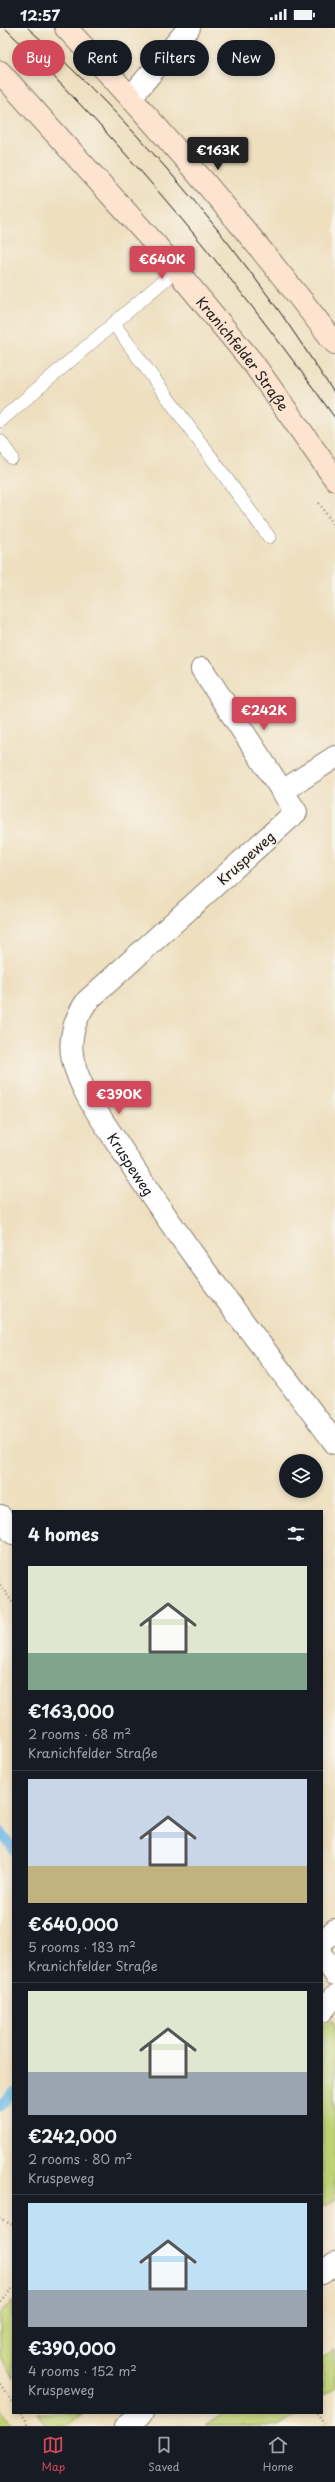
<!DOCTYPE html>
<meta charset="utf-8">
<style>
body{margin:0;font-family:"Playpen Sans",sans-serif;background:#20242c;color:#f1f3f6;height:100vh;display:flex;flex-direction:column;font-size:15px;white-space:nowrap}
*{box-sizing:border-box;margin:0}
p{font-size:13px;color:#9ea1a6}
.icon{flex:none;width:22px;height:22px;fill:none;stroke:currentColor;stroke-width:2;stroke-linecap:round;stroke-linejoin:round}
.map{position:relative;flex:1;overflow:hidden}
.drawer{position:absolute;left:12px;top:1482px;width:311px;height:904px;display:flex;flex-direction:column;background:#171b24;border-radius:0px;box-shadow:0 2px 6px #0003}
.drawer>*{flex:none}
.hud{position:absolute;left:12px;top:12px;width:311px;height:36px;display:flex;gap:8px}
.tools{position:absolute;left:279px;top:1426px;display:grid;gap:8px}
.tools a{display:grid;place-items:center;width:44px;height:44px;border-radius:50%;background:#171b24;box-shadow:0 2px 6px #0003;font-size:20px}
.price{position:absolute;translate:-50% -34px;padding:0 9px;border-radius:4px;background:#d1495b;color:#fff;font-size:13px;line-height:26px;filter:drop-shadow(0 1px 2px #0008)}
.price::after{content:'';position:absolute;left:50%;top:24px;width:12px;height:9px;margin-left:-6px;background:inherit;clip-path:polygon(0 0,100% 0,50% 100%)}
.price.current{background:#222;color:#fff}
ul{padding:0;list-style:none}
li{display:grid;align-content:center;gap:8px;height:212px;padding:0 16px}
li+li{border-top:1px solid #363941}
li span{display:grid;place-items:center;height:124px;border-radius:0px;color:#555}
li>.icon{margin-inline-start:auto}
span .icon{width:72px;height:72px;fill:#fffc;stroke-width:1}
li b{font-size:17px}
h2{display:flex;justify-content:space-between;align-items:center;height:48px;padding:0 16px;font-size:17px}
.tag{padding:0 14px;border-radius:18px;background:#171b24;box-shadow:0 2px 6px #0003;font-size:14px;line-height:36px}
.tag.current{background:#d1495b;color:#fff}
.status{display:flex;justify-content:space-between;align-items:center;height:28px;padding:0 20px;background:#171b24;direction:ltr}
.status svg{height:11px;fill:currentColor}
.dock{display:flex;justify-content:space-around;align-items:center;height:56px;border-top:1px solid #363941;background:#171b24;font-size:11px;color:#9ea1a6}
.dock a{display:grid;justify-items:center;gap:2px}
.dock .current{color:#d1495b}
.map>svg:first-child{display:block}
.green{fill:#c0d174;stroke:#6e7648}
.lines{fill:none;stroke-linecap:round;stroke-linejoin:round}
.stream{stroke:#6eb9e7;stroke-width:10}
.service-casing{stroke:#857e6e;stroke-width:14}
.minor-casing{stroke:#857e6e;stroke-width:24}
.tertiary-casing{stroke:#857e6e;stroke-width:24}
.secondary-casing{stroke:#857e6e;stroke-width:24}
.path{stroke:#857e6e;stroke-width:2.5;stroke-dasharray:1 3;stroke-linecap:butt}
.service{stroke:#fff;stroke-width:13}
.minor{stroke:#fff;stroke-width:22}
.tertiary{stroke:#fff;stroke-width:22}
.secondary{stroke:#fde4d1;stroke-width:22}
.tram{stroke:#1c1c1c;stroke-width:1}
.labels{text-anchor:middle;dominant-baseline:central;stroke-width:3;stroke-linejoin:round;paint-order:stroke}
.street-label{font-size:14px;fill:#1c1c1c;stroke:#f7f3e8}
</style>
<div class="status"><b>12:57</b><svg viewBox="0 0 49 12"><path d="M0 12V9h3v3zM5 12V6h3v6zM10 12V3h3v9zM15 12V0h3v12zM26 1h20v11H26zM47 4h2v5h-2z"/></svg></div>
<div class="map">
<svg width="335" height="2398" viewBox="0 0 335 2398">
<rect width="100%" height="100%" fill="#f7f3e8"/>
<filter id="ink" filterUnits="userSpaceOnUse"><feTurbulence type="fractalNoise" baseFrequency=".025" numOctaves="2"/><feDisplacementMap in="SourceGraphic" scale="8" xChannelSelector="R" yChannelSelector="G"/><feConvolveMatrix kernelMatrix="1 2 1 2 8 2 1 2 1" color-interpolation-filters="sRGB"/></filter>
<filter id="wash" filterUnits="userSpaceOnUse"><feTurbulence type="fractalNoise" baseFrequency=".012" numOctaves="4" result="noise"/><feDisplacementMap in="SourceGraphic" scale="16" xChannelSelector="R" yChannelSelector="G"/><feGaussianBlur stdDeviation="0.9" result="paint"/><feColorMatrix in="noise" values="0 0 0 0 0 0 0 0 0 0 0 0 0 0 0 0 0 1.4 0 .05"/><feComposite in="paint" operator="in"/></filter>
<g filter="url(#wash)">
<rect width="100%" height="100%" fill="#eedfbf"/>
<g class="green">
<path d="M332,1993L335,1997V2172L322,2179V1997Z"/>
<path d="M13,2273V2351L0,2329V2287Z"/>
<path d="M335,2321V2359L322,2368V2331Z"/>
<path d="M0,2379L14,2398H0Z"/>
<path d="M37,2385H83L65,2398H47Z"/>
<path d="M226,2385H299L281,2398H205Z"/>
</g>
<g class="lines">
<g class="stream">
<path d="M0,1803L13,1821"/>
<path d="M0,2078L13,2064"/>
</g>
</g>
</g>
<g filter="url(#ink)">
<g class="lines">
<defs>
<g id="service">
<path d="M114,296L269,509"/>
<path d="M0,393L176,242"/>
<path d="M0,413L12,430"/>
</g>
<g id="minor">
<path d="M131,69L189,0"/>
<path id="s1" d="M202,641L296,784L87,973C75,990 68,1011 73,1032C81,1065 104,1094 122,1122C186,1224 263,1318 335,1415"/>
<path d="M283,763L335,729"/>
<path d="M0,1488L13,1505"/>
<path d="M322,1914L335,1902"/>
<path d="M322,1928L335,1946"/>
<path d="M322,1983L335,1968"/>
</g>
<g id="tertiary">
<path d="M322,2245L335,2235"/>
<path d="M125,2398L142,2385"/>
</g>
<g id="secondary">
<path d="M66,0C162,101 250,205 335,315"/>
<path id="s2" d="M0,44L155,216L253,335L335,451"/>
</g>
</defs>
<use href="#service" class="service-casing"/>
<use href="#minor" class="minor-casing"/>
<use href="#tertiary" class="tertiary-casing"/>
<use href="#secondary" class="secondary-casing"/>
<g class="path">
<path d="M319,475L335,499"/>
<path d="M0,1557L13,1575"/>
<path d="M0,2191L13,2197"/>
<path d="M0,2273L13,2260"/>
<path d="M0,2356L13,2375"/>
<path d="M21,2385L30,2398"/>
<path d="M317,2385L326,2398"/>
</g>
<use href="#service" class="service"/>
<use href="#minor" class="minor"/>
<use href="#tertiary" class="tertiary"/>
<use href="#secondary" class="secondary"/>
<g class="tram">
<path d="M5,0C127,118 236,252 335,390"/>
<path d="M28,0C115,78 194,167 263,261C289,295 311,331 335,366"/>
</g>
</g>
</g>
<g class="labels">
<g class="street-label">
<text stroke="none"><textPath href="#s2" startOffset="372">Kranichfelder Straße</textPath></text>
<text transform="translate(246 830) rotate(-42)">Kruspeweg</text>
<text stroke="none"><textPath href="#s1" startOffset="635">Kruspeweg</textPath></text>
</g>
</g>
</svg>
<div class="tools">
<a><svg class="icon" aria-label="layers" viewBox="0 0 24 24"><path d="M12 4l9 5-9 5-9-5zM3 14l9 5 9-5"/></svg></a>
</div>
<b class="price current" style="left:218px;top:143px">€163K</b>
<b class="price" style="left:162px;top:252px">€640K</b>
<b class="price" style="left:264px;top:703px">€242K</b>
<b class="price" style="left:119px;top:1087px">€390K</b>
<div class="hud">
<a class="tag current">Buy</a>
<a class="tag">Rent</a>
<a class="tag">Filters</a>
<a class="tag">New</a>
</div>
<section class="drawer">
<h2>4 homes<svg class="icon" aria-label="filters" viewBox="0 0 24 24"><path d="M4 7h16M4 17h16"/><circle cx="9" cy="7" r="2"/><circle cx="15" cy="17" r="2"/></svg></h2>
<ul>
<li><span style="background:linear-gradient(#dfe7d0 70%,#7fa58c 0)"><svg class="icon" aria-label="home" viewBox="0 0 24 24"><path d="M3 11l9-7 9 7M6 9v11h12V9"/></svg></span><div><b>€163,000</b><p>2 rooms · 68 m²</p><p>Kranichfelder Straße</p></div></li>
<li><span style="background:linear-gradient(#c9d6e8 70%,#c2b280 0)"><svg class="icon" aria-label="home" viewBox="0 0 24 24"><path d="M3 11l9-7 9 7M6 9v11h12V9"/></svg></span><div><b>€640,000</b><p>5 rooms · 183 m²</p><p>Kranichfelder Straße</p></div></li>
<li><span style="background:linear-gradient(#dfe7d0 65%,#9aa5b1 0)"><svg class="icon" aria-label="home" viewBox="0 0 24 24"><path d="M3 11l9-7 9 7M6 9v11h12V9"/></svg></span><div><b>€242,000</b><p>2 rooms · 80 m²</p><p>Kruspeweg</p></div></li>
<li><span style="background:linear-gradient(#bfe0f5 70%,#9aa5b1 0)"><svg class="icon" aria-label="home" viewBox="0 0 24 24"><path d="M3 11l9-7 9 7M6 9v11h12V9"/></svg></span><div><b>€390,000</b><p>4 rooms · 152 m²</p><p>Kruspeweg</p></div></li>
</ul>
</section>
</div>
<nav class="dock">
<a class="current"><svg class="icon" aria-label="map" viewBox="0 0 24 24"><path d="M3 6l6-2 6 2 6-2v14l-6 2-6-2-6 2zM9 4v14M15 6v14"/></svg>Map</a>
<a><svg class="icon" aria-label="saved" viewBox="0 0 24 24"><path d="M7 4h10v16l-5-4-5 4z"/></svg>Saved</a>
<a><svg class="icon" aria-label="home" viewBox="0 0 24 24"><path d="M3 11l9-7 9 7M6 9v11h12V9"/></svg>Home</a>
</nav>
